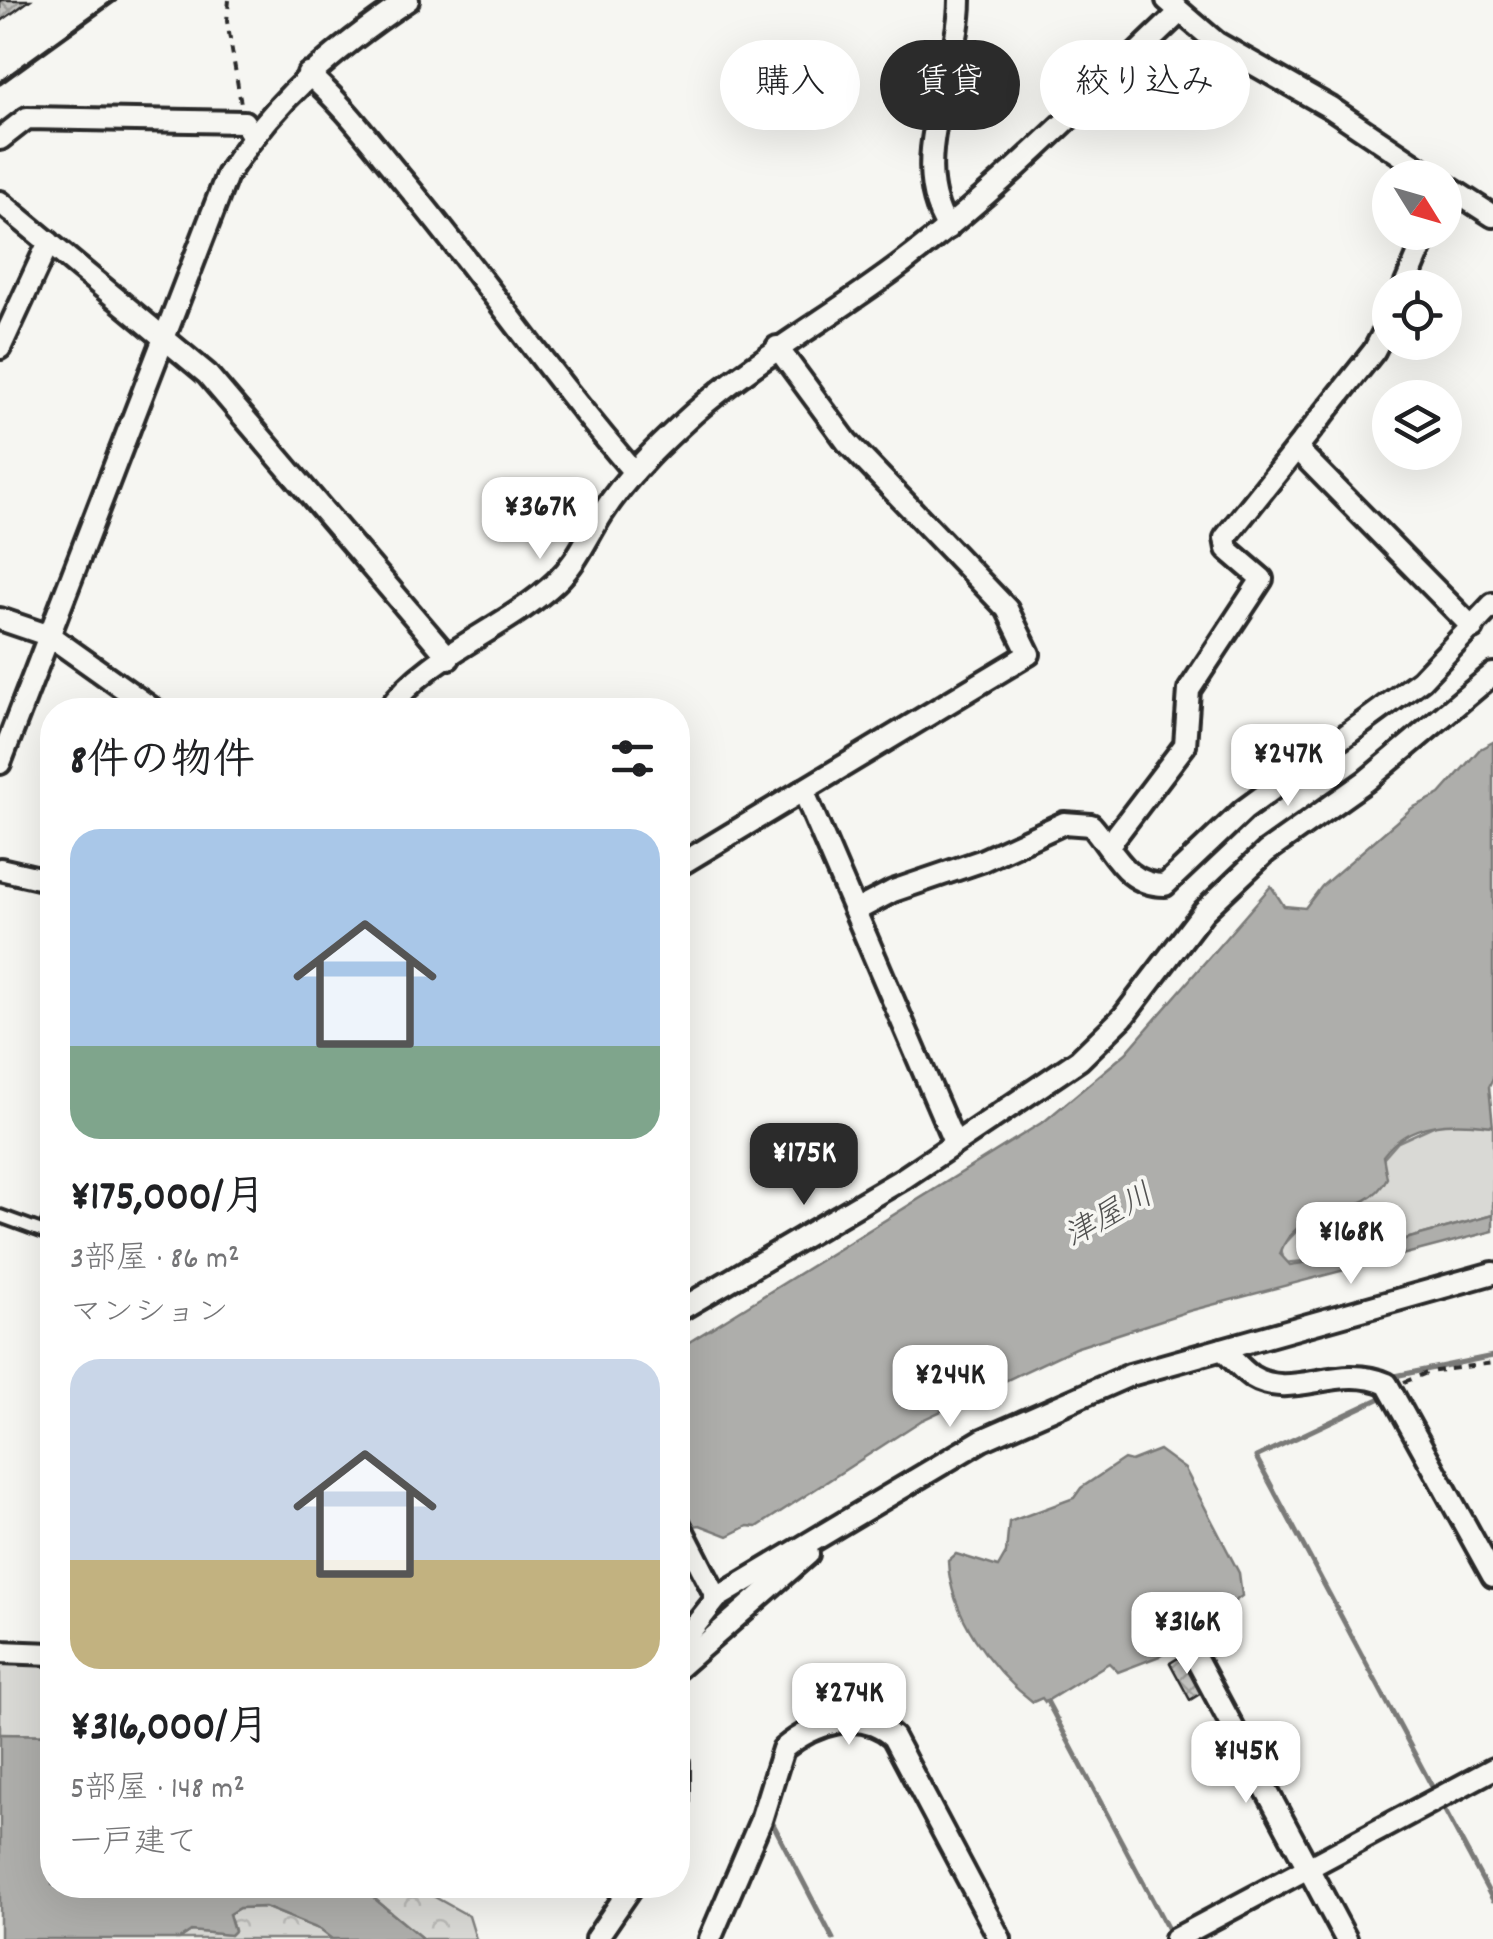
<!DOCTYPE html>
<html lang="ja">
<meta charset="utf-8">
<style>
body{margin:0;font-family:Dekko,"Klee One",sans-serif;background:#f6f6f6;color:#202124;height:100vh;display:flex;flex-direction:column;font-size:38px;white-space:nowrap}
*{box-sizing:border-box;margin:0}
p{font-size:32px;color:#757577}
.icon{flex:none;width:55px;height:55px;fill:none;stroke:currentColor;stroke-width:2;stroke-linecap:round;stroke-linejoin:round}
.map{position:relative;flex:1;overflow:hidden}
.side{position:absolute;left:40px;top:698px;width:650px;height:1200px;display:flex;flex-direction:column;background:#fff;border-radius:40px;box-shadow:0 10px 40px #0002}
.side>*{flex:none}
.hud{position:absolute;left:720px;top:40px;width:622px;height:90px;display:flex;gap:20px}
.needle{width:65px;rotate:127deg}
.tools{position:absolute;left:1372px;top:160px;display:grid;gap:20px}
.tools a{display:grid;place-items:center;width:90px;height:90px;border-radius:50%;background:#fff;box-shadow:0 10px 40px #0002;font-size:50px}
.price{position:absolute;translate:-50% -85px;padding:0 22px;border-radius:20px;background:#fff;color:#222;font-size:32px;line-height:65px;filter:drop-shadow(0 2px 5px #0008)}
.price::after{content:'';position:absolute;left:50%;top:60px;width:30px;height:22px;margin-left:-15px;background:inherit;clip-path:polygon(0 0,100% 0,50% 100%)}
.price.on{background:#2b2b2b;color:#fff}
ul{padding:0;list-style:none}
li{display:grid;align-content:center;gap:20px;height:530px;padding:0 30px}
li span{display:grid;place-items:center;height:310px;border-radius:30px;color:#555}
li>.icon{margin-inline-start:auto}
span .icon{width:180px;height:180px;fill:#fffc;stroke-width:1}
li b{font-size:42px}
h2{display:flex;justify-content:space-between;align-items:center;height:120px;padding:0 30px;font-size:42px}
.tag{padding:0 35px;border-radius:45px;background:#fff;box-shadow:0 10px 40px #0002;font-size:35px;line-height:90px}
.tag.on{background:#2b2b2b;color:#fff}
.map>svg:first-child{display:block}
.green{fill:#d9d9d5;stroke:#828280;stroke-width:2.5}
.forest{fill:url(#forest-crowns);stroke:#828280;stroke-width:2.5}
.water{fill:#aeaeab;stroke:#7a7a78;stroke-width:2.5}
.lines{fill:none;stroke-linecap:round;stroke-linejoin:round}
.stream{stroke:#7a7a78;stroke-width:5}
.building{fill:url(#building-cross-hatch);stroke:#2b2b2b;stroke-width:2.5}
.service-casing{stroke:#2b2b2b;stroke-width:18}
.minor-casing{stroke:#2b2b2b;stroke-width:28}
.path{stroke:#2b2b2b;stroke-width:4;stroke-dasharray:8 8;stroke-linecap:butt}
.service{stroke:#f6f6f2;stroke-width:10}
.minor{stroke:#f6f6f2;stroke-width:20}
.rail{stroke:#2b2b2b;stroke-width:5}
.labels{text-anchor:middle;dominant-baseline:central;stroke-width:8;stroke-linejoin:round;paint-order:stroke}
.water-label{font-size:32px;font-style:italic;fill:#525251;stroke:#f6f6f2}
</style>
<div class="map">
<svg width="1493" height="1939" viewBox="0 0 1493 1939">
<defs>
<pattern id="forest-crowns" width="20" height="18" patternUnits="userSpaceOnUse" patternTransform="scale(2.5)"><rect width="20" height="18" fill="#d9d9d5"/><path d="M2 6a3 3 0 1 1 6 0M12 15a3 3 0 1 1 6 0" fill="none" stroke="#babab7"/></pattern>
<pattern id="building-cross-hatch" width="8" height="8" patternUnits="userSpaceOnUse" patternTransform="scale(2.5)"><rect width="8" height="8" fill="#c3c3c0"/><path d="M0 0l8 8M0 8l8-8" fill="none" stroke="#9f9f9c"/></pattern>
</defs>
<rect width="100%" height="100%" fill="#f6f6f2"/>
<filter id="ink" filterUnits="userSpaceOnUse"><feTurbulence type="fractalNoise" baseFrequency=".01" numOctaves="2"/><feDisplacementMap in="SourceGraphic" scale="20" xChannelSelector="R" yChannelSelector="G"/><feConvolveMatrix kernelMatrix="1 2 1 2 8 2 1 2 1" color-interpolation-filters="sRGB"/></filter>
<g filter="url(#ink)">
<g class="green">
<path d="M1444,1121L1493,1126V1215L1337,1258L1284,1263L1281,1248L1306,1221L1338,1210L1398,1142Z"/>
<path d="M0,1657L52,1662V1735L0,1734Z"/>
</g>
<g class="forest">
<path d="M358,1885H413L469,1916L476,1939H423Z"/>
<path d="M265,1907L319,1929L332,1939H179L191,1931L230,1935L234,1931L229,1914L239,1908Z"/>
</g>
<g class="water">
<path d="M1493,742V1079L1489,1087L1493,1126C1453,1121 1409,1120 1383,1156L1387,1178C1365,1223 1297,1200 1280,1254L1290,1265L1337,1258L1493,1215V1231L1189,1311L1075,1348L922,1420L757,1527L748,1526L728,1536L700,1525L678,1528V1349L1046,1120L1126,1053L1271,886L1284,906L1305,908L1322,886L1412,808L1440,794L1480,749Z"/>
<path d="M1159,1450L1185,1469L1239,1573L1242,1596L1160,1656L1118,1672L1109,1663L1045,1702L1042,1698L1033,1702C991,1670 950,1614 948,1561L956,1554L998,1567L1006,1553L1009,1522L1074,1498L1081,1488L1124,1459L1131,1461Z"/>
<path d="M0,1734L52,1735V1885H358L423,1939H332L319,1929L265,1907L239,1908L229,1914L234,1931L230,1935L191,1931L179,1939H0Z"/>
</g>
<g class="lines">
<g class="stream">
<path d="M1390,1377L1493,1356"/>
<path d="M1383,1397L1256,1457L1436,1794"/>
<path d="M1047,1701L1171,1935"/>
<path d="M1443,1807L1493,1900"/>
<path d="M771,1820L833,1939"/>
<path d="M1412,1824L1482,1786"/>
</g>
</g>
<g class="building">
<path d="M0,0H30L0,22Z"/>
<path d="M1183,1655L1203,1692L1190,1700L1170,1663Z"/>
</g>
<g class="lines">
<defs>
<path id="service" d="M0,1216L44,1232L52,1214"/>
<g id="minor">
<path d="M1167,0L1217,43L1331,108L1435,178"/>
<path d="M308,74C343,104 370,141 400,177C481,273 551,377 634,472"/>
<path d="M0,139L27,118L244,122L252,135"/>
<path d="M1445,194L1448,187L1493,216"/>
<path d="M0,202L207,374L449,658"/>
<path d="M948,228C904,160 960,71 960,0"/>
<path d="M1404,288L1428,232"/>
<path d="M0,348L49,242"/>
<path d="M1297,449L1473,628"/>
<path d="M0,619L50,636L154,710"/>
<path d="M388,710C428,654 506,629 556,582C578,561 586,539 602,514C626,476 661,443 694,413C759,356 835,315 903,263C1002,187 1089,98 1179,13"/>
<path d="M0,763L227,175C275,99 335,49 408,0"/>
<path d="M803,790L954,1142"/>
<path d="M1109,845L1185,745L1189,690L1262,579L1227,549L1225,538L1374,351L1390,320"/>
<path d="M678,866L1029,654L1007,609L847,442L777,347"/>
<path d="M0,869L52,881"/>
<path d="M857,910L893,891L981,861L1064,823L1091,825C1115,852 1125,885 1165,885L1244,810L1421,680L1493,604"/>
<path d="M678,1311L904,1178L1079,1060L1123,1017L1204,911L1266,852L1366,781L1493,674"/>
<path d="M1222,1349C1231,1357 1241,1369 1251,1376C1292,1402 1337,1362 1387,1384L1493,1576"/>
<path d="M678,1522L717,1598"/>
<path d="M678,1647L717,1598L982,1440L1130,1375L1493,1273"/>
<path d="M1191,1649L1346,1939"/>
<path d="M0,1652L52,1654"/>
<path d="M678,1668L808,1554"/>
<path d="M678,1762V1810"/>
<path d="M596,1939L633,1885"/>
<path d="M710,1939L761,1820L783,1749C813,1724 860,1707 893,1737L1000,1939"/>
<path d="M1175,1939L1493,1769"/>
</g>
</defs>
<use href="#service" class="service-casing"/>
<use href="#minor" class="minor-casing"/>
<g class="path">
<path d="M229,0L227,21L241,104"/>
<path d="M1404,1382L1429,1372L1493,1363"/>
</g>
<use href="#service" class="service"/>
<use href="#minor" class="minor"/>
<path class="rail" d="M0,83L115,0"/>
</g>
</g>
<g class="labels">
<g class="water-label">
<text transform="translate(1110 1218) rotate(-29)">津屋川</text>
</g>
</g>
</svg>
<div class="tools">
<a><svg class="needle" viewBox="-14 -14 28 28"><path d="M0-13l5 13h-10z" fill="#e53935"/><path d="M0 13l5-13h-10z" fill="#757577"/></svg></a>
<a><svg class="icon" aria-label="locate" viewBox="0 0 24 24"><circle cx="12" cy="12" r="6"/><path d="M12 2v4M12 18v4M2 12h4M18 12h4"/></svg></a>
<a><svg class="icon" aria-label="layers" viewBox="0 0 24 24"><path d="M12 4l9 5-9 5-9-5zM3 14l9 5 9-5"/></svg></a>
</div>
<b class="price" style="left:540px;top:562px">¥367K</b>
<b class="price" style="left:1288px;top:809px">¥247K</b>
<b class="price on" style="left:804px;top:1208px">¥175K</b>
<b class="price" style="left:1351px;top:1287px">¥168K</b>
<b class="price" style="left:950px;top:1430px">¥244K</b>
<b class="price" style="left:1187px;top:1677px">¥316K</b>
<b class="price" style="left:849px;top:1748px">¥274K</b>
<b class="price" style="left:1246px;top:1806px">¥145K</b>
<div class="hud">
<a class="tag">購入</a>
<a class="tag on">賃貸</a>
<a class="tag">絞り込み</a>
</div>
<section class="side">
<h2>8件の物件<svg class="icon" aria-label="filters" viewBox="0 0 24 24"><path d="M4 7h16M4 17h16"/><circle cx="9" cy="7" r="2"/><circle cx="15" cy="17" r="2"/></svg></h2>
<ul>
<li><span style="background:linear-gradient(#a9c7e8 70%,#7fa58c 0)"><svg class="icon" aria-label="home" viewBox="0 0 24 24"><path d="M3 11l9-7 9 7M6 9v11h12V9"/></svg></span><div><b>¥175,000/月</b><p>3部屋 · 86 m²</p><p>マンション</p></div></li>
<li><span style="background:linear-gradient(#c9d6e8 65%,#c2b280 0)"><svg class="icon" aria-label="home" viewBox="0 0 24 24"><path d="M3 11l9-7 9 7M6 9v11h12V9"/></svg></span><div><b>¥316,000/月</b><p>5部屋 · 148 m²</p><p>一戸建て</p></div></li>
</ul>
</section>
</div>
